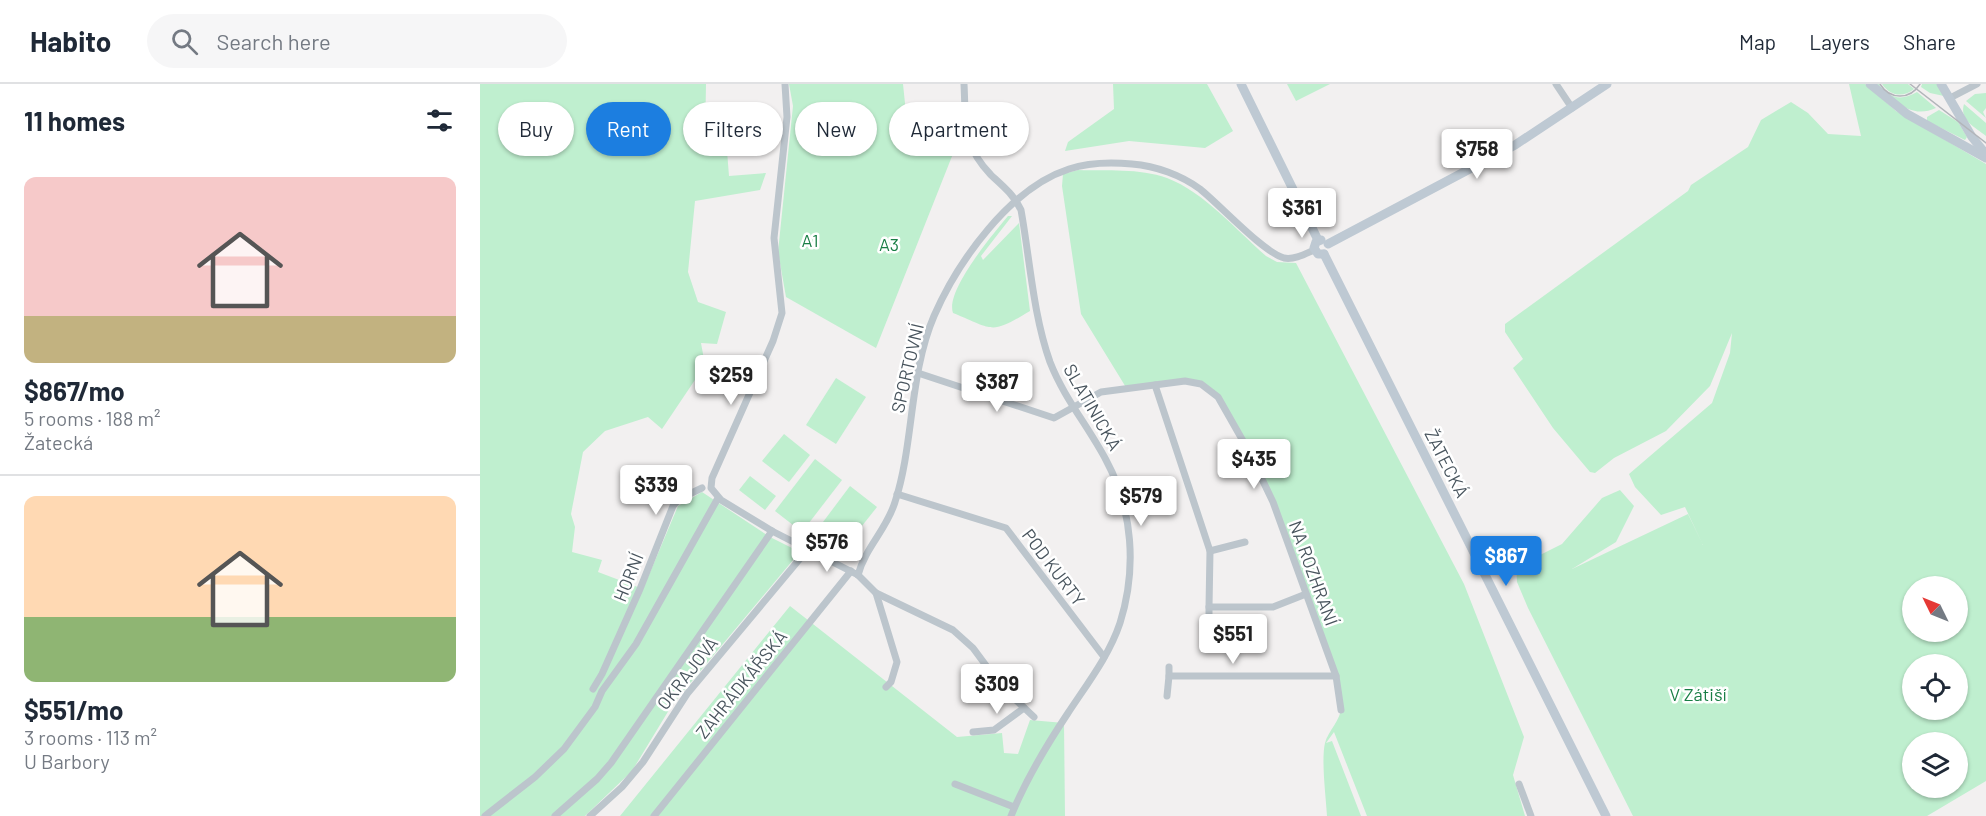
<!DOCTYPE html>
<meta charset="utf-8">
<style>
body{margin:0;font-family:Barlow,sans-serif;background:#f6f6f7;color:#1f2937;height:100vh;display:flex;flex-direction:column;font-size:22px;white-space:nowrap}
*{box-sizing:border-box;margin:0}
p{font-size:20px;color:#747a83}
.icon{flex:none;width:33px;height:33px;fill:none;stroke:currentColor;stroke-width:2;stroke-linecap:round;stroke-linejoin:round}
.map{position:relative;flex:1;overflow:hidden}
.details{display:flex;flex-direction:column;background:#fff;width:480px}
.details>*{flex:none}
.hud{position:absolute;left:18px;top:18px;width:570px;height:54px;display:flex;gap:12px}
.needle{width:39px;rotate:313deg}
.tools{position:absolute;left:1422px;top:492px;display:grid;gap:12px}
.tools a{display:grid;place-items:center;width:66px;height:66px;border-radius:50%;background:#fff;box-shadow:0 2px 4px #0004;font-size:30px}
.price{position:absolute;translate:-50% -51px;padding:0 14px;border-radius:6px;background:#fff;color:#222;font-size:20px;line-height:39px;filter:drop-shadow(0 2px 3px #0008)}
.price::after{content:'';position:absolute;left:50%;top:36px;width:18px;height:14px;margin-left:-9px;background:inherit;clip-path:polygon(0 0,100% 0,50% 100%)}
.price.active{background:#1c7ee0;color:#fff}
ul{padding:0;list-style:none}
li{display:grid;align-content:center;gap:12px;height:318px;padding:0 24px}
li+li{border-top:2px solid #e0e1e3}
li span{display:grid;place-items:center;height:186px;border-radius:12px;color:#555}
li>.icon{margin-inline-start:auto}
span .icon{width:108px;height:108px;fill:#fffc;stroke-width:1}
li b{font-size:26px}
h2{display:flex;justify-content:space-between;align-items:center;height:72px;padding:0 24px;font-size:26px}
.pill{padding:0 21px;border-radius:27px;background:#fff;box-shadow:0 2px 4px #0004;font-size:21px;line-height:54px}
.pill.active{background:#1c7ee0;color:#fff}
header{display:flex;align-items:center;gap:36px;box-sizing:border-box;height:84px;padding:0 30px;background:#fff;border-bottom:2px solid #e0e1e3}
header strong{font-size:28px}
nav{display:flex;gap:33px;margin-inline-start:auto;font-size:21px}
.search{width:420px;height:54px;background:#f6f6f7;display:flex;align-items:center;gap:15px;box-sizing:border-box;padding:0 21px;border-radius:33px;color:#747a83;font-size:22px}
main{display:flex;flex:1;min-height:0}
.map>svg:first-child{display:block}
.green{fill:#bfefcf;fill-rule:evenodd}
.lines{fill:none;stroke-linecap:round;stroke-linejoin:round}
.street{stroke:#bcc5cc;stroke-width:7}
.secondary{stroke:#bec9d3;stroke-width:9}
.tram{stroke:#b2b5ba;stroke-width:1.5}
.labels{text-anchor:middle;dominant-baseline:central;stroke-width:5;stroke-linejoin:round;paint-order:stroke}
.park-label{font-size:18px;fill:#197e45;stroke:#fff}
.street-label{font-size:18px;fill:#48545d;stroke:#fff}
</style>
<header>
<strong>Habito</strong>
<div class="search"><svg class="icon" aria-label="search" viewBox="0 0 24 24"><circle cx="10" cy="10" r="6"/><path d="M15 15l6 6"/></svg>Search here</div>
<nav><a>Map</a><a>Layers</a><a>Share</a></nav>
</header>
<main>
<section class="details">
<h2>11 homes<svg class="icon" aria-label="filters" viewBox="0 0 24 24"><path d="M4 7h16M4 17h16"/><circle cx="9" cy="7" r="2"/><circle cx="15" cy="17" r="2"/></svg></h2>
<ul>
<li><span style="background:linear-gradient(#f6c9c9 75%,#c2b280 0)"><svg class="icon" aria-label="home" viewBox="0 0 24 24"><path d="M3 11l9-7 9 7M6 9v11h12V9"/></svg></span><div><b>$867/mo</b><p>5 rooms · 188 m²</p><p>Žatecká</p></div></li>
<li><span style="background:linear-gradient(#ffd9b3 65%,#8fb573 0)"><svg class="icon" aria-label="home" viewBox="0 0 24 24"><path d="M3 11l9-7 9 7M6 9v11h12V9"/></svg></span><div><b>$551/mo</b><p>3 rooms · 113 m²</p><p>U Barbory</p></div></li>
</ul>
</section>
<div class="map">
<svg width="1506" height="732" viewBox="0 0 1506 732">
<rect width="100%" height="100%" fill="#f2f0f0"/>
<g class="green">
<path d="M0,0H226L225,56L246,54L249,92L286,89L280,106L215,117L208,188L218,218L246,228L237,260L221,259L225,281L182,345L168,333L125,347L103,368L91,430L95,443L92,468L122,476L118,488L163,505L198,422L222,408L290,453L318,467V470L192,621L152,687L105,732H0Z"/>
<path d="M309,0H423L426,29L430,35L482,47L396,264L306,213L298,168L313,22Z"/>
<path d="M633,0H727L753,47L725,64L649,57L585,67L588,58L634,25Z"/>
<path d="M807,0H850L816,17Z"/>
<path d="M1369,0H1385L1416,27L1506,80V697L1447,732H1153L1048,524L1037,498L1036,477L1060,471L1082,460L1122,414L1140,406L1154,422L1136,458L1092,485L1208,430L1223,461L1205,423L1181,431L1155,403L1149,390L1232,319L1250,269L1252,249L1230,302L1186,347L1134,374L1115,389L1110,388L1073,344L1033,284L1043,275L1025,248V240L1208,107L1211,101L1268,63L1281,36L1311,18L1328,29L1348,50L1381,52ZM1432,502H1478V548H1432ZM1432,580H1478V626H1432ZM1432,658H1478V704H1432Z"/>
<path d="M1394,0H1399C1409,15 1422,17 1437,8L1456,24C1430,36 1414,15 1394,0Z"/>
<path d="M1402,0H1428L1434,5C1423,14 1410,12 1402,0Z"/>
<path d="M1442,0H1457L1464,12L1450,9L1441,3Z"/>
<path d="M1506,9V24L1503,28L1506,34L1486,17L1495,10Z"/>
<path d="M1484,20L1506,39V52C1495,43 1479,36 1484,20Z"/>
<path d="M1459,26L1478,38L1487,53L1485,56L1447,37V33Z"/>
<path d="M598,86C627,87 659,84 687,94C724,108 756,146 786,172L797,178L816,179L984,500L1044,653L1033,691L1045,732H887L854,648L846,659L852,657L881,732H847C846,713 841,676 845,659C848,647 862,635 861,622C855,570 765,323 723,302C702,291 669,302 647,305L601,230L582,102L583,90Z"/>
<path d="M528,132H532L501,172L503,176L539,139L550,227C510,251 515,246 473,229C465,207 513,150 528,132Z"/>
<path d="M356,294L386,313L356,360L326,341Z"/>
<path d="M304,350L330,371L309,398L282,377Z"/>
<path d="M335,375L362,396L322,448L295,427Z"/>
<path d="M270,392L296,412L285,426L259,406Z"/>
<path d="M370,402L397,423L366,462L340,442Z"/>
<path d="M310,522L477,653L522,649L524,669L538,670L550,636L584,639L585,732H140Z"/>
</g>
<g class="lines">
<g class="street">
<path d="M305,0L307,33L294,154L302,229L293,257L232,394L231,404L241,416L292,447L378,491L396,509L417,578L411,598L406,603"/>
<path d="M484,0C486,39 482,61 511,91C523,102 534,111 541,126C550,176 553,230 570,278C584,314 608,342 626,376C653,426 657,485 640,539C629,572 607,600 588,629C566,662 546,695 531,732"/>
<path d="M1076,0L1092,24"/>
<path d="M1470,14L1497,0"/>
<path d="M438,289L574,334L621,308L705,297L721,300L738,313L767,364L793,418L856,592L861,626"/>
<path d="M675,301L730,467L729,523H793L826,510"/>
<path d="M417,410L526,444L624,573"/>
<path d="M730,467L765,458"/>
<path d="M378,491C385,464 407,445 415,418C434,360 429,290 454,232C478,177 530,104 589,85C610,78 631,78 652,80C676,82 701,91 720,105C740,121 783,168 804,174C814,176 825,170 834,166"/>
<path d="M396,509L473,546L493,564L522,603L554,633"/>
<path d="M729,532V523"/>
<path d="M689,592V583"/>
<path d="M113,605L122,590L160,505L193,422L199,415L222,404"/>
<path d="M687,612L689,592H856"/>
<path d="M493,648L514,646L544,624"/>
<path d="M475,700L534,723"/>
<path d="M1039,700L1051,732"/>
<path d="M5,732L55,693L84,665L115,623L122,607L156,560L238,414"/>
<path d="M75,732L117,695L131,679L292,447"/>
<path d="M110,732L142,703L163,678L207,610L328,465"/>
<path d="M174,732L371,487"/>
</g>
<g class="secondary">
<path d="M761,0L838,156"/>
<path d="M1390,0L1427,30L1506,74"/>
<path d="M1461,0L1492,53L1504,68"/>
<path d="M841,156L836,158L834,164L838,170H844"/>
<path d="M848,160L1035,61L1127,0"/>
<path d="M844,170L1126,732"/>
</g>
<g class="tram">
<path d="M1400,0C1410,16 1430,16 1440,0"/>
<path d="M1430,0L1506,59"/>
</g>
</g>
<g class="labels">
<g class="park-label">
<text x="330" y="156">A1</text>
<text x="409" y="160">A3</text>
<text x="1218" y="610">V Zátiší</text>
</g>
<g class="street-label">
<text transform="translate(427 284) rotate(-77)">SPORTOVNÍ</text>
<text transform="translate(613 323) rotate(60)">SLATINICKÁ</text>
<text transform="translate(967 379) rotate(63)">ŽATECKÁ</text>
<text transform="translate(574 483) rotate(53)">POD KURTY</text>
<text transform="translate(834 489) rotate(70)">NA ROZHRANÍ</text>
<text transform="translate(148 493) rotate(-68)">HORNÍ</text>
<text transform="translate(207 589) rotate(-52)">OKRAJOVÁ</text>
<text transform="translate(261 600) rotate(-51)">ZAHRÁDKÁŘSKÁ</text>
</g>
</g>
</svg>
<div class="tools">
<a><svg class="needle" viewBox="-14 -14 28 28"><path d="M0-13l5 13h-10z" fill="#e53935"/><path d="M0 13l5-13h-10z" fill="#747a83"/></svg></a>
<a><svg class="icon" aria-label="locate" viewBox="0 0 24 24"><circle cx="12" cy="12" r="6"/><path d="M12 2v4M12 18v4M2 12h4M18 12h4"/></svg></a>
<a><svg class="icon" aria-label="layers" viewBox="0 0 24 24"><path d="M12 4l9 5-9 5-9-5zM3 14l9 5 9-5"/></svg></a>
</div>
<b class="price" style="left:997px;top:96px">$758</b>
<b class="price" style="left:822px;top:155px">$361</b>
<b class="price" style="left:251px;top:322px">$259</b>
<b class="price" style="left:517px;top:329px">$387</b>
<b class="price" style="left:774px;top:406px">$435</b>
<b class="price" style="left:176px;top:432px">$339</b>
<b class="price" style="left:661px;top:443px">$579</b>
<b class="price" style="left:347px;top:489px">$576</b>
<b class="price active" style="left:1026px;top:503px">$867</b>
<b class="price" style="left:753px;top:581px">$551</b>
<b class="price" style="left:517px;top:631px">$309</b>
<div class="hud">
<a class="pill">Buy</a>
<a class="pill active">Rent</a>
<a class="pill">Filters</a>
<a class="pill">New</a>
<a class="pill">Apartment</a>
</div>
</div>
</main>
